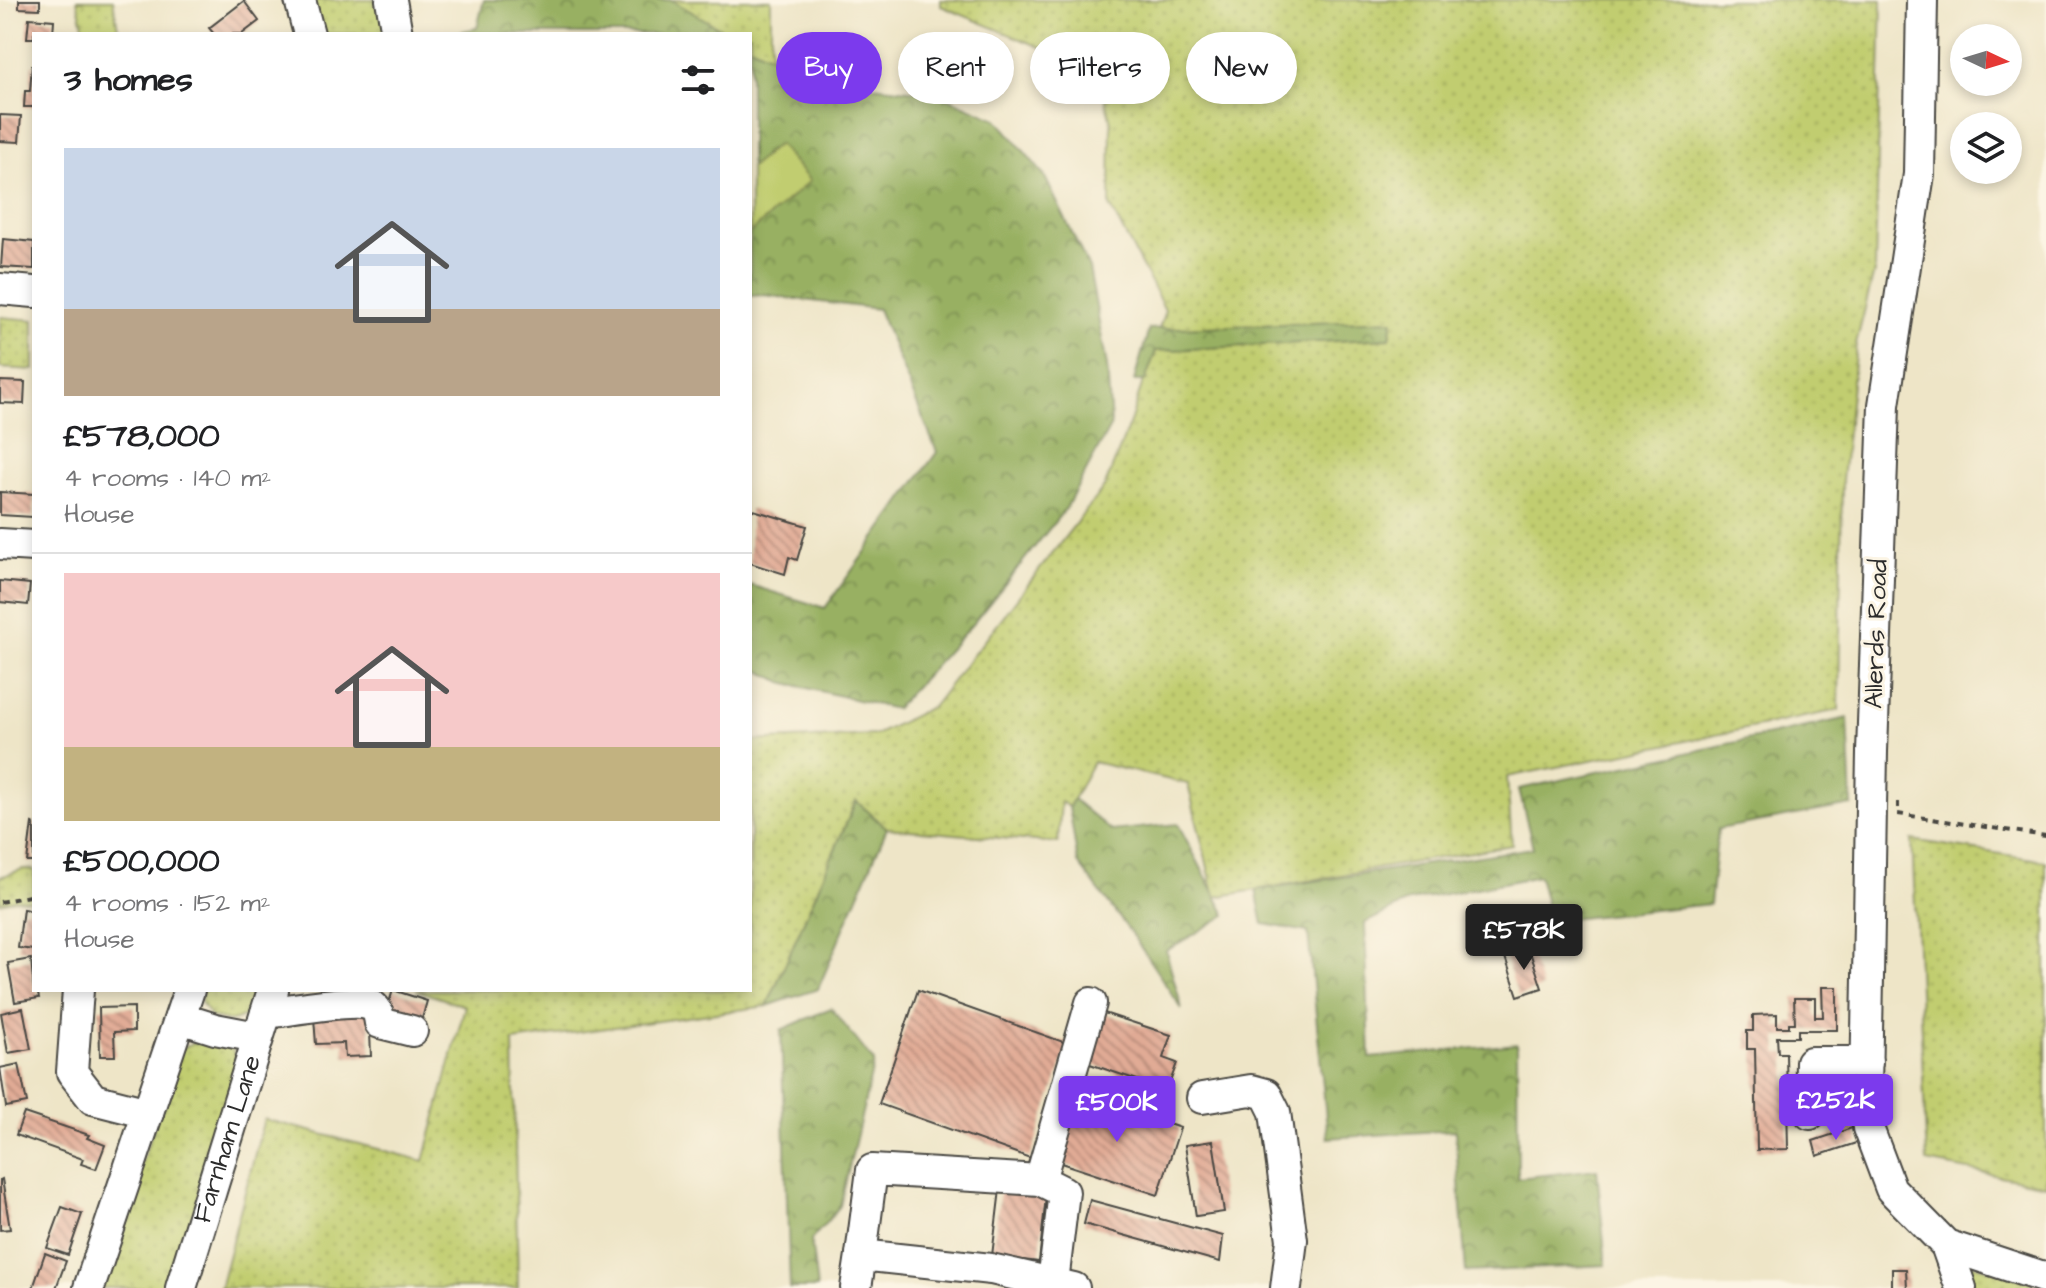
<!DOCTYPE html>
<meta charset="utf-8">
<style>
body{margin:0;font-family:"Architects Daughter",sans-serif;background:#f2f2f2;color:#202124;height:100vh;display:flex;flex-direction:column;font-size:30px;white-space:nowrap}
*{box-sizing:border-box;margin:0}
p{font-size:26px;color:#757577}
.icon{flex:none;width:44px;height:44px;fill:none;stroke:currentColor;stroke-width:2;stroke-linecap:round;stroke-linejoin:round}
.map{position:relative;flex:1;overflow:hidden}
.side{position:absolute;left:32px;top:32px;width:720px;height:960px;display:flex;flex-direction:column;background:#fff;border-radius:0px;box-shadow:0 4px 12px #0003}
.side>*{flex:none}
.banner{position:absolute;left:776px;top:32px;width:760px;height:72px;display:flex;gap:16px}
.needle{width:52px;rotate:94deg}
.fabs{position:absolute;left:1950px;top:24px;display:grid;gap:16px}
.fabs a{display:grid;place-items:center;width:72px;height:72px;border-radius:50%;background:#fff;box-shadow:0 4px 12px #0003;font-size:40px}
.price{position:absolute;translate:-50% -68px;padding:0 18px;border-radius:8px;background:#7c3aed;color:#fff;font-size:26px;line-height:52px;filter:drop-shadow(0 2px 4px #0008)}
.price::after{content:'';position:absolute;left:50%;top:48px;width:24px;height:18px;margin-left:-12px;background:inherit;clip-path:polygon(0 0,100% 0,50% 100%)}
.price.current{background:#222;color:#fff}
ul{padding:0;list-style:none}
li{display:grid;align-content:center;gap:16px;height:424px;padding:0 32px}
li+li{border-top:2px solid #e0e0e0}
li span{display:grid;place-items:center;height:248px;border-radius:0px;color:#555}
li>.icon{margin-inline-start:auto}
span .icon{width:144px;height:144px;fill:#fffc;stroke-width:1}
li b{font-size:34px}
h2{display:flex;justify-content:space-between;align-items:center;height:96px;padding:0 32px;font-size:34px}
.pill{padding:0 28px;border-radius:36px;background:#fff;box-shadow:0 4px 12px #0003;font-size:28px;line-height:72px}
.pill.current{background:#7c3aed;color:#fff}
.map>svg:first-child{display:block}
.grass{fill:url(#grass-dots);stroke:#767c4d;stroke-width:2}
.forest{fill:url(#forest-crowns);stroke:#626e46;stroke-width:2}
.pitch{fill:#c1cd6f;stroke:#767c4d;stroke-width:2}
.building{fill:url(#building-back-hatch)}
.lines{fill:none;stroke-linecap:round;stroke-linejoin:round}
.minor-casing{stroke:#484742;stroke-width:34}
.path{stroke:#484742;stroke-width:4;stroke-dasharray:6 6;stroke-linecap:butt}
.minor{stroke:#fff;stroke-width:30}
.labels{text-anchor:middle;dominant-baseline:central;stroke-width:6;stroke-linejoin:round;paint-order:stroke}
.street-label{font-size:26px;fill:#2b2b2b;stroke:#fcf5e5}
</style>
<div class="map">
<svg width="2046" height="1288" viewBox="0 0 2046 1288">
<defs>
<pattern id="grass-dots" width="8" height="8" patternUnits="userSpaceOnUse" patternTransform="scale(2)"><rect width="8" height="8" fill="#c1cd6f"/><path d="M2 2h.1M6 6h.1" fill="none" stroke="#a6b060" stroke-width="1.8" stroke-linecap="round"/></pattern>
<pattern id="forest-crowns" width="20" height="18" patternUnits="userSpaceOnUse" patternTransform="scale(2)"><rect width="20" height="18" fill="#98b062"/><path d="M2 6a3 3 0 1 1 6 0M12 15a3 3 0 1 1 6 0" fill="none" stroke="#7c8f51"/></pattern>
<pattern id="building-back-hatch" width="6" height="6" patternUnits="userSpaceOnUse" patternTransform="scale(2)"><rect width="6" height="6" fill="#e1ab95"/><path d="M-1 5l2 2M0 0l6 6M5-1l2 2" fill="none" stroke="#b78b7a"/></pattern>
</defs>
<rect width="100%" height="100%" fill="#fcf5e5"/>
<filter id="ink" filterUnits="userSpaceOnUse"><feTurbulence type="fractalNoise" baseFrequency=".0125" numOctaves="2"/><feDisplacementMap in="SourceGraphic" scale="16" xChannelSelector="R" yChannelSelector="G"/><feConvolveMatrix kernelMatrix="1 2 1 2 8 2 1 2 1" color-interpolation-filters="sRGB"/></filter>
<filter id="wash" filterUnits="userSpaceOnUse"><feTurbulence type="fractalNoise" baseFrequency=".006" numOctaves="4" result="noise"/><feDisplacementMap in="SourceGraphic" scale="32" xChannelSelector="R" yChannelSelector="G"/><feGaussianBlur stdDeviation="1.8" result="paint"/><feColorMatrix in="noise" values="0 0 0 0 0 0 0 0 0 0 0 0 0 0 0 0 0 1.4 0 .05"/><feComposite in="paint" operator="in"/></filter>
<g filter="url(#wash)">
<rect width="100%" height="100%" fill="#eee5c7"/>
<g class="grass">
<path d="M77,0H113L119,34H85Z"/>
<path d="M306,0H380L387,34H315Z"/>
<path d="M647,0H771V60L750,55V34H719Z"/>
<path d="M941,0H1882L1875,268L1856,344L1842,480L1839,710L1507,777L1512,845L1215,897L1188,784L1093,762L1069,807L1061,802L1058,843L887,828L856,801L767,1006L513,1041L518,1288H220L264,1119L424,1161L465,1006L416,990H750V741L876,735L933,706L1105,486L1131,420L1165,310L1110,206L1111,122L1098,71L941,6Z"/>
<path d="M0,317L34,320V370L0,368Z"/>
<path d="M1912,840L2046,861V1185L1927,1162Z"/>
<path d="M23,869L34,870V901L16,899L0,903V877Z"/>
<path d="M202,990H267C264,1003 246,1018 232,1021C226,1022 217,1018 211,1017L201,1002Z"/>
<path d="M202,1038C228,1044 235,1042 238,1071L169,1288H98L181,1049Z"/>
<path d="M1963,1261L2035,1283L2028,1288H1970Z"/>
</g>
<g class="forest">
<path d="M484,0H671L730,34H450L477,28Z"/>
<path d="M750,46L826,81L936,93L997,119L1044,175L1089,268L1107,366L1111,425L1066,508L975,621L895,709L782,682L750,666V585L825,608L937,452L878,309L763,295L750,296Z"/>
<path d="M1393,320L1390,338L1156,351L1145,381H1134L1149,329Z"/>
<path d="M1848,718L1852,805L1718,829L1710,904L1550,921L1539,876L1409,901L1365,923L1370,1058L1517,1044L1518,1178L1597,1169L1606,1265L1466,1272L1455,1130L1328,1138L1308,932L1263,924L1256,890L1533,848L1519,789Z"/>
<path d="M1073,799L1111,831L1178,824L1226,915L1166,951L1182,1009L1131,933L1078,863L1069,807Z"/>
<path d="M856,801L887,828L818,989L767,1006Z"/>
<path d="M831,1008L874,1062L840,1206L811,1240L817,1288H790L781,1030Z"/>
</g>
<path class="pitch" d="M778,144L810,181L750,233V168Z"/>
<g id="blocks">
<g class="building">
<path d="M19,0H40V9L19,8Z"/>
<path d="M244,1L259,21L242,34H214L209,28Z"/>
<path d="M29,18L54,20L53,34H34V38H27Z"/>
<path d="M32,65H34V107H24L25,91H30Z"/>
<path d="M0,115L21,116L19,142L0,141Z"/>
<path d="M3,239L34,242V269L1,267Z"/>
<path d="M0,381L25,382L24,404L0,403Z"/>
<path d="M0,492L34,494L33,517L0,515Z"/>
<path d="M750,509L807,526L797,560L789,557L785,574L750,563Z"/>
<path d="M0,581L30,584L28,605L0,602Z"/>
<path d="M32,823L34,824V862H27Z"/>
<path d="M23,909L34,911V950L18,948Z"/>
<path d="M1529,949L1542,988L1518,996L1505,957Z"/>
<path d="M31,959L34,990H37L39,998L15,1002L8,963Z"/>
<path d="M1822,987H1837V1030H1798V1037H1777L1778,1053H1786L1788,1149L1757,1150L1755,1049H1747V1031H1753V1015L1777,1014V1027H1789V1023H1795L1794,998H1815V1017H1823Z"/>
<path d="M393,990L427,1001L419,1029L384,1019Z"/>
<path d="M918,990L1069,1044L1030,1158L879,1104Z"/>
<path d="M134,1007V1031L114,1032L115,1056H100L99,1008Z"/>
<path d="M23,1008L31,1049L8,1053L1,1013Z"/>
<path d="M369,1008L371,1056L345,1057L344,1043L316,1044L314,1018Z"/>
<path d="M1104,1013L1171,1035L1163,1058L1177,1063L1167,1090L1087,1063Z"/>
<path d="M19,1064L27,1103L6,1107L0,1068Z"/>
<path d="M1846,1081L1852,1116L1833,1120L1827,1085Z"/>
<path d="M1077,1093L1180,1128L1158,1195L1055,1161Z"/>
<path d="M24,1113L89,1135L87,1138L105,1145L96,1169L81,1164L83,1159L16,1135Z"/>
<path d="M1855,1127L1859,1142L1817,1156L1813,1141Z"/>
<path d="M1213,1141L1224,1212L1196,1216L1185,1145Z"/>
<path d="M2,1179L10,1229L0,1230V1180Z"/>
<path d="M1001,1181L1047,1186L1039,1262L992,1256Z"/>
<path d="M1090,1200L1223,1236L1220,1262L1084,1224Z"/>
<path d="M62,1207L82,1214L68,1255L47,1248Z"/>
<path d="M45,1253L66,1261L56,1288H33Z"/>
<path d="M1892,1269H1906L1907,1288H1892Z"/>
</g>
</g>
</g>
<g filter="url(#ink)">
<use href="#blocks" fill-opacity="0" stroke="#484742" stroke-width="2"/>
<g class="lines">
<defs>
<g id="minor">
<path d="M300,0L309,34"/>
<path d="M391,0L397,34"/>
<path d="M1922,0L1919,174L1884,405L1872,752L1866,1089L1868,1128L1891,1189L1946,1245L2046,1278"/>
<path d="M0,289L34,292"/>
<path d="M0,544L34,546"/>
<path d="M78,990L72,1072L93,1099L148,1113"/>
<path d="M266,1013C287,1011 356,997 372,1006C378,1009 379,1017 380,1023L412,1031"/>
<path d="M180,1018L215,1029L257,1037"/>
<path d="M1202,1098L1251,1090L1266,1094L1275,1112L1292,1240L1286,1288"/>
<path d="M1810,1114L1811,1062H1867"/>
<path d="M1040,1180L1091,1003"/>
<path d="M1946,1245L1961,1288"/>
<path d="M861,1255L872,1170L1040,1180L1064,1192L1053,1282"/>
<path d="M89,1288L189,990"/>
<path id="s1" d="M181,1288L273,990"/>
<path d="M856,1288L861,1255L991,1269L1074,1288"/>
</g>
</defs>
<use href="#minor" class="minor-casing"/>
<g class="path">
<path d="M1898,802V814L2046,836"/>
<path d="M0,902L34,895"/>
</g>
<use href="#minor" class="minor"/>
</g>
</g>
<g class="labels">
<g class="street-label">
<text transform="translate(1876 634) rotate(-88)">Allerds Road</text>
<text stroke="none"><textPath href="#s1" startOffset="156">Farnham Lane</textPath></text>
</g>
</g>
</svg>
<div class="fabs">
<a><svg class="needle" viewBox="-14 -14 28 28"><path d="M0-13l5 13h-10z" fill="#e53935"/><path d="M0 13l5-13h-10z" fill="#757577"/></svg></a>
<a><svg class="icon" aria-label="layers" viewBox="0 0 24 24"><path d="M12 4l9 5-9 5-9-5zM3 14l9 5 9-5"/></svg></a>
</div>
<b class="price current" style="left:1524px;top:972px">£578K</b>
<b class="price" style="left:1836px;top:1142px">£252K</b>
<b class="price" style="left:1117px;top:1144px">£500K</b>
<div class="banner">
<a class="pill current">Buy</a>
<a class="pill">Rent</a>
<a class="pill">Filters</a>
<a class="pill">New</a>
</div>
<section class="side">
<h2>3 homes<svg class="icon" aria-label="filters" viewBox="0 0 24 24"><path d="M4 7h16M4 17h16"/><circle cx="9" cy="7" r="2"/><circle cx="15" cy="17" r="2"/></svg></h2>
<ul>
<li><span style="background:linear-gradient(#c9d6e8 65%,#b9a48a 0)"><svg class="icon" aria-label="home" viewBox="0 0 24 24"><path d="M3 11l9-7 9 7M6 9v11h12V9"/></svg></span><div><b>£578,000</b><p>4 rooms · 140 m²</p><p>House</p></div></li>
<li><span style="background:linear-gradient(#f6c9c9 70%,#c2b280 0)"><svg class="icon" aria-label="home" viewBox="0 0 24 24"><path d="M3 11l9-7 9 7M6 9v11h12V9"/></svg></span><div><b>£500,000</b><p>4 rooms · 152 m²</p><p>House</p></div></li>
</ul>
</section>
</div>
